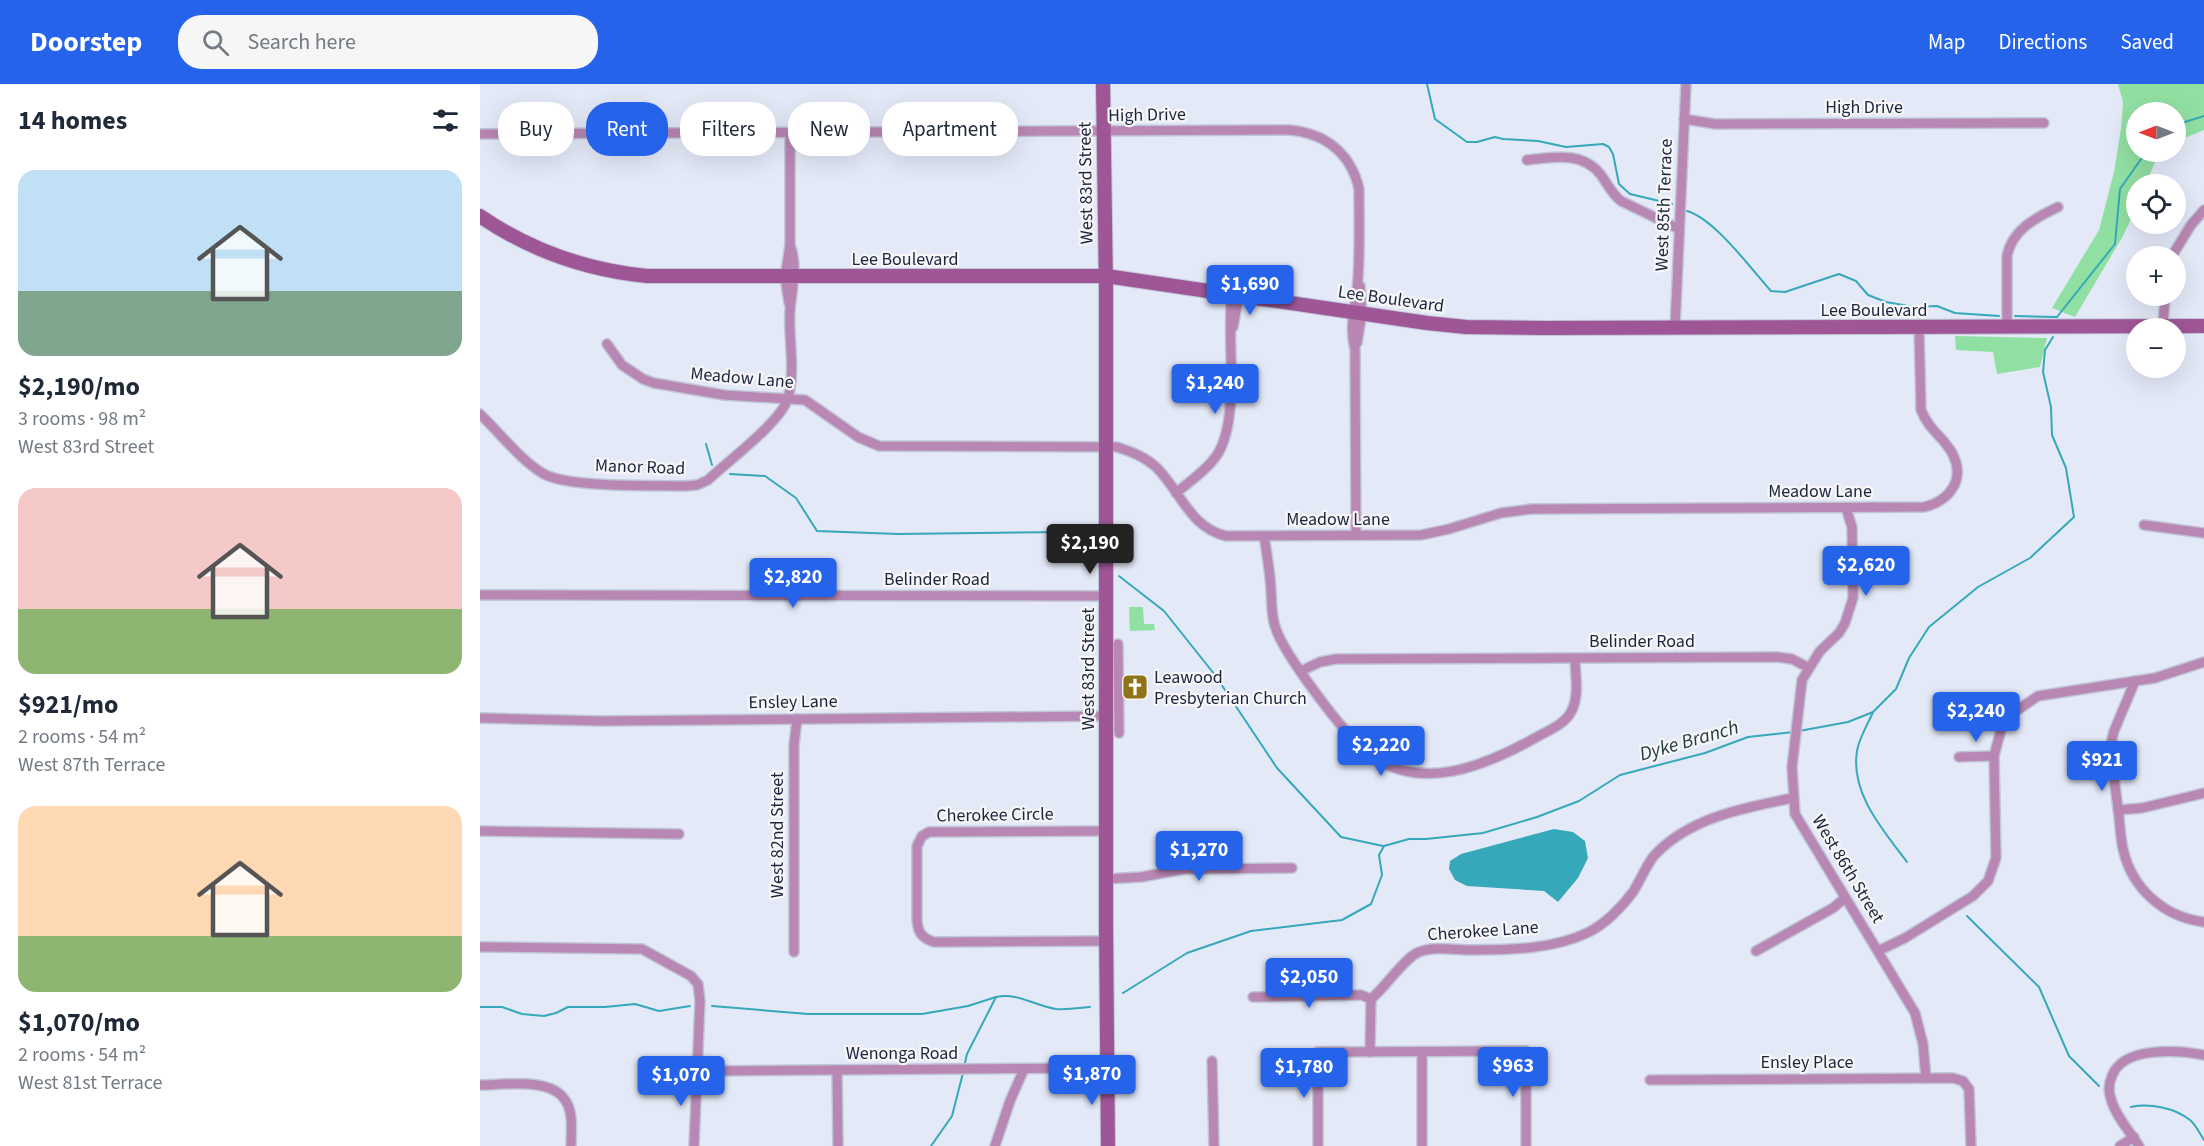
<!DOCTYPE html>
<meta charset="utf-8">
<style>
body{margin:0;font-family:"Source Sans 3",sans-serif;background:#f6f6f7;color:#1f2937;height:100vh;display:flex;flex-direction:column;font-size:22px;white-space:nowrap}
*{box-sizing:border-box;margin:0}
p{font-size:20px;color:#747a83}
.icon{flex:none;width:33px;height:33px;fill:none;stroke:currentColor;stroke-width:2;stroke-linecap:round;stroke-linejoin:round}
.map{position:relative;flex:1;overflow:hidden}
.panel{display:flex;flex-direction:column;background:#fff;width:480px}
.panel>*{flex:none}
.guide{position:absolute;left:18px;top:18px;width:570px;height:54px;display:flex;gap:12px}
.needle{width:39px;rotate:270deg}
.buttons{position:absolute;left:1646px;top:18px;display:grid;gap:12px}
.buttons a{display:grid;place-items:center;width:60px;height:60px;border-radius:50%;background:#fff;box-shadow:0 6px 24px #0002;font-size:30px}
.price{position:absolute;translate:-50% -51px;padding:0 14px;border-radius:6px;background:#2563eb;color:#fff;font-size:20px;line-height:39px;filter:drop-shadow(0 2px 3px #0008)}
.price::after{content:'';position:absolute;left:50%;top:36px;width:18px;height:14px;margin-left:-9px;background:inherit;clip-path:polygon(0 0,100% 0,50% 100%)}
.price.on{background:#222;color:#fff}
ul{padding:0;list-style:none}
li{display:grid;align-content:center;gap:12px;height:318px;padding:0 18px}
li span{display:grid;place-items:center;height:186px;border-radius:18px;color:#555}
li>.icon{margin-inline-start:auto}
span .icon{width:108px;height:108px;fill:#fffc;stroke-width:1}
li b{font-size:26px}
h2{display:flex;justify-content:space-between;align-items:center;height:72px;padding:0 18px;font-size:26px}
.tag{padding:0 21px;border-radius:24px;background:#fff;box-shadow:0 6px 24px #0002;font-size:21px;line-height:54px}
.tag.on{background:#2563eb;color:#fff}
header{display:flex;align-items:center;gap:36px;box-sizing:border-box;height:84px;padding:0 30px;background:#2563eb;color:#fff}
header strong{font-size:28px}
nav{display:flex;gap:33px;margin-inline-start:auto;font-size:21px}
.search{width:420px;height:54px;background:#f6f6f7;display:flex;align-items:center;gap:15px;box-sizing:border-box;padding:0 21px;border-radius:24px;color:#747a83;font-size:22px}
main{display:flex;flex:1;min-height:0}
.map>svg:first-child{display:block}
.green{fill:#91e0a3}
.water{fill:#35a8ba}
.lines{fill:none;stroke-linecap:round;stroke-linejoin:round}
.stream{stroke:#35a8ba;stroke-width:2}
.street-casing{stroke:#c0c6d7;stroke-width:12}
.secondary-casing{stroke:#c0c6d7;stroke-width:16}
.street{stroke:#b987b3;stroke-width:9}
.secondary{stroke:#9e5697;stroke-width:14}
.labels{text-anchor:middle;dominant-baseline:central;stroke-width:4.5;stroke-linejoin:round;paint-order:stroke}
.street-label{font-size:18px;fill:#1d2440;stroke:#f7f7f7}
.poi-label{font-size:18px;fill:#1d2440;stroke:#f7f7f7;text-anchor:start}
.water-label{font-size:20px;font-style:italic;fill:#223b40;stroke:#f7f7f7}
</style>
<header>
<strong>Doorstep</strong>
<div class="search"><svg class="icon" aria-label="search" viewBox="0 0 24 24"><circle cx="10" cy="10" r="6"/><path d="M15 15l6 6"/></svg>Search here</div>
<nav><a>Map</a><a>Directions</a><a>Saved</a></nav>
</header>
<main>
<section class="panel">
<h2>14 homes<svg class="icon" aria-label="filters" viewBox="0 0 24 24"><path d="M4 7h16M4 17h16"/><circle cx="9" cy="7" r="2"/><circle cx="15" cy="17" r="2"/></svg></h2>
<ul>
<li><span style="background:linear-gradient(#bfe0f5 65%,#7fa58c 0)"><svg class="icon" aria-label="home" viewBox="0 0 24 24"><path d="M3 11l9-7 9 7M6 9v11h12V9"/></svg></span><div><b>$2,190/mo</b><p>3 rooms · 98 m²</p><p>West 83rd Street</p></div></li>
<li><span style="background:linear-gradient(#f6c9c9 65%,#8fb573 0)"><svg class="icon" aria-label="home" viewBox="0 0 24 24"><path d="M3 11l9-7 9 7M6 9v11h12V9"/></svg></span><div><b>$921/mo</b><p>2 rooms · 54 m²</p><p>West 87th Terrace</p></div></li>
<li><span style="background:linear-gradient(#ffd9b3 70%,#8fb573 0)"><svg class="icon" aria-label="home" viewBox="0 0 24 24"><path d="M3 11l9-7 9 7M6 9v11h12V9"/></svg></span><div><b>$1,070/mo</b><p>2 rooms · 54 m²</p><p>West 81st Terrace</p></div></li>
</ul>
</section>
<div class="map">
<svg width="1724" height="1062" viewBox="0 0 1724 1062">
<rect width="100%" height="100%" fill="#e4e9f8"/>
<g class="green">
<path d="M1638,0H1724V46L1695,58V28H1656V68H1679L1666,100H1656V124L1643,152L1595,233L1572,224L1619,146L1634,88L1641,45L1643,18Z"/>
<path d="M1475,252L1567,254L1560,283L1517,290L1513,268L1476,266Z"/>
<path d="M649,523H663L664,540H674L675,546L650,547Z"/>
</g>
<path class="water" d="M1074,745L1093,748L1105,757L1108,774L1098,794L1078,818L1064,807L987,802L975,796L969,785L970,777L981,770Z"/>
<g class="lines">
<g class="stream">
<path d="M947,0L955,35L987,58H997L1015,53L1023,55L1058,57L1086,63L1123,60L1129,63L1133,70L1139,100L1150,110L1192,120"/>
<path d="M1695,45L1705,38L1724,32"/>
<path d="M1207,127C1235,135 1271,185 1291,207L1305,208L1359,190L1376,197L1388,211L1406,218L1434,223L1457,222L1475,229L1519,232"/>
<path d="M1535,232L1577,233L1635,160L1640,105L1666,68"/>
<path d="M226,360L232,381"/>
<path d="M250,390L285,392L316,414L337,447L418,450L588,448L609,460"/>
<path d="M639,492L684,527L735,591L797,684L861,753L903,762"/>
<path d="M1393,628C1388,640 1379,654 1377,667C1370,709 1403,746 1427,778"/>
<path d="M1319,647L1368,638L1393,628L1416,605L1429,574L1449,543L1498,503L1550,474L1594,433L1586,384L1572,351L1571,323L1563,288L1565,266L1573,253"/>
<path d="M1487,832L1559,903L1589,972L1619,1002"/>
<path d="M643,909L707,869L771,847L862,836L891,820L902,791L899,771L904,762L929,755H946L1003,749L1057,733L1099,717L1140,691L1225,669L1268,653L1313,648"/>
<path d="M232,922L328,930H442L488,922L516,913"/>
<path d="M0,923H22L42,930L64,932L76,929L88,923H125L155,920L179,927L210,922"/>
<path d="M484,983L487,970L516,913C537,908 555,922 576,925C587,926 599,924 610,923"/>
<path d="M1651,1023C1670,1019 1695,1024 1710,1036C1716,1041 1720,1050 1724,1056"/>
<path d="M451,1062L472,1032L483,989"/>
</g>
<defs>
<g id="street">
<path d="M1204,35L1235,40L1564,39"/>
<path d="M0,50L809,46C845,49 871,69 879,105C879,134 880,165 878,194C877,218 868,241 875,265L876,451"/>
<path d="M1047,76C1073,73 1103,67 1121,91C1128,101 1132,110 1141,117L1199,145"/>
<path d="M1692,172L1711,141L1724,126"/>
<path d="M309,219L305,193L310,161V49"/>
<path d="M1683,242L1685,212"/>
<path d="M753,243L759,211"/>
<path d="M1195,244L1206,0"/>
<path d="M1527,244V172C1532,146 1555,134 1578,123"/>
<path d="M877,259L882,229L880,202"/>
<path d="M127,260L142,281L163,295L174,299L244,311L325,316L378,353L399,362L637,363C652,368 666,373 678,385C701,409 711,444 746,452L941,451L969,445L1021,429L1052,425L1444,423C1470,417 1486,395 1472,369C1463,352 1450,348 1441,326L1439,244"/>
<path d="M0,330C19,348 41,377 64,390C90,404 172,401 205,402L217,401L228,396C248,377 301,338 308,314C316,285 308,254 310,226C312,204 318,182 310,161"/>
<path d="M696,409C710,397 727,386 737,371C761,334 746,253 752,210"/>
<path d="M1366,424L1372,443L1373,514L1365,539L1359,549L1340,567L1322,596L1312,683L1315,730L1435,929L1443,960L1446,994"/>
<path d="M1664,441L1724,449"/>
<path d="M784,452C787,470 790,488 791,506C792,518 791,530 795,542C802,568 866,653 889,670C941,709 1005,682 1055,654C1067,647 1084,641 1091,628C1100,612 1095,590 1095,574"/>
<path d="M0,511L626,512"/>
<path d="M638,560L639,649"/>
<path d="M821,587L840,578L856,575L1297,573L1312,575L1329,584"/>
<path d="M1655,597L1634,647L1631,659C1632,681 1635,702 1638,724C1640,738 1640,752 1643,765C1652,805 1684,833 1724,838"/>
<path d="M0,634L121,637L625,632"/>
<path d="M1479,673L1514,672"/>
<path d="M1638,726L1662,724L1724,709"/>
<path d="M0,747L199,750"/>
<path d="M625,747L449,748L442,752L437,762V836C438,849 442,854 454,858L626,857"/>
<path d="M626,795L661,793L704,785L812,784"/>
<path d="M0,863L162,865L211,892L218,900L220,917L214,1062"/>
<path d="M1276,867L1353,824L1365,814"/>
<path d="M1398,867L1425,854L1493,812L1508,797L1516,774L1514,672L1521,646L1533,629L1558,612L1675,594L1724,578"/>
<path d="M314,868V661L317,635"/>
<path d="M773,913L881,911L891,915"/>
<path d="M891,915C905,904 925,873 939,868C954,862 977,866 993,866C1031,866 1075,865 1109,848C1125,840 1142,823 1153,808C1160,797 1165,784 1173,773C1207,734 1266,723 1313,714"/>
<path d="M890,968L891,915"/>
<path d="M942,968V1062"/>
<path d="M732,977L734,1062"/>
<path d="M217,984L229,987L611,984L628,982"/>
<path d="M357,986L358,1062"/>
<path d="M1170,996L1473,994L1483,997L1489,1005L1491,1062"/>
<path d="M0,1001C23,1001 71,993 85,1016C94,1028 91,1048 91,1062"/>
<path d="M515,1062L530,1017L544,985"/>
<path d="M838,1062V968L1046,967V1062"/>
<path d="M1640,1062L1654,1053"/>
<path d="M1659,1062C1650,1048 1635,1031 1631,1015C1628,1007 1629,999 1632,992C1643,962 1698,966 1724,971"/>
</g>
<g id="secondary">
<path d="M623,0L626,204V840L628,1062"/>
<path d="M0,132C51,167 106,186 167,192H626L947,239L986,243L1063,244L1724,242"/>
</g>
</defs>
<use href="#street" class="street-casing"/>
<use href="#secondary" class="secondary-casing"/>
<use href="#street" class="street"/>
<use href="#secondary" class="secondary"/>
</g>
<defs>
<symbol id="church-square" viewBox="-11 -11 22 22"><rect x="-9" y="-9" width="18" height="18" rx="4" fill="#8f7318" stroke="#f7f7f7"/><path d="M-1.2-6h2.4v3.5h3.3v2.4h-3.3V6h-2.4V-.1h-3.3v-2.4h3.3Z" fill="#fff"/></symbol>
</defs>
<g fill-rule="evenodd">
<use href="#church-square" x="640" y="588" width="30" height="30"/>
</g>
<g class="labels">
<g class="street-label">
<text x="1384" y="23">High Drive</text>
<text transform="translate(667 31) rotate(-1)">High Drive</text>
<text transform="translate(606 99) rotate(-91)">West 83rd Street</text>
<text transform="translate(1184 121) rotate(-88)">West 85th Terrace</text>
<text x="425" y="175">Lee Boulevard</text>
<text transform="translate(911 215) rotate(8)">Lee Boulevard</text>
<text x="1394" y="226">Lee Boulevard</text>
<text transform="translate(262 294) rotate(5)">Meadow Lane</text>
<text transform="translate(160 383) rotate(2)">Manor Road</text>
<text x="1340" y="407">Meadow Lane</text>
<text x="858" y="435">Meadow Lane</text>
<text x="457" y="495">Belinder Road</text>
<text x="1162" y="557">Belinder Road</text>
<text transform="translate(608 585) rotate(-90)">West 83rd Street</text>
<text transform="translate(313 618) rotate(-1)">Ensley Lane</text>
<text transform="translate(515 731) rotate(-1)">Cherokee Circle</text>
<text transform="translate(297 751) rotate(-90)">West 82nd Street</text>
<text transform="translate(1368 785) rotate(59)">West 86th Street</text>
<text transform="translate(1003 847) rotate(-4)">Cherokee Lane</text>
<text x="422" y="969">Wenonga Road</text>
<text x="1327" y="978">Ensley Place</text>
</g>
<g class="poi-label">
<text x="674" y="593">Leawood<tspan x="674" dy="21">Presbyterian Church</tspan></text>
</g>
<g class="water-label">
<text transform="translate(1209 657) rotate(-16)">Dyke Branch</text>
</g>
</g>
</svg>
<div class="buttons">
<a><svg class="needle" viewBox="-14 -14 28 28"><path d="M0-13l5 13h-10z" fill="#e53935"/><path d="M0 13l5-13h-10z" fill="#747a83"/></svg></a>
<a><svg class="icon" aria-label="locate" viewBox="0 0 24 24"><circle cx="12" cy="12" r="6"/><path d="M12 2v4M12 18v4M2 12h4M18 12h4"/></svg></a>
<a>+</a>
<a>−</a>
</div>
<b class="price" style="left:770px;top:232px">$1,690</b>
<b class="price" style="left:735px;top:331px">$1,240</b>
<b class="price on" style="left:610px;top:491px">$2,190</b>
<b class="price" style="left:1386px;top:513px">$2,620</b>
<b class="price" style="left:313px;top:525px">$2,820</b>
<b class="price" style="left:1496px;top:659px">$2,240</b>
<b class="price" style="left:901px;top:693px">$2,220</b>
<b class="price" style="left:1622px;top:708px">$921</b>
<b class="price" style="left:719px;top:798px">$1,270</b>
<b class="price" style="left:829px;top:925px">$2,050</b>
<b class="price" style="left:1033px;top:1014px">$963</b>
<b class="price" style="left:824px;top:1015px">$1,780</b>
<b class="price" style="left:612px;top:1022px">$1,870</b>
<b class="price" style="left:201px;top:1023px">$1,070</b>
<div class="guide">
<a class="tag">Buy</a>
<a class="tag on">Rent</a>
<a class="tag">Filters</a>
<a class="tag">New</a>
<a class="tag">Apartment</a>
</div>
</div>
</main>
